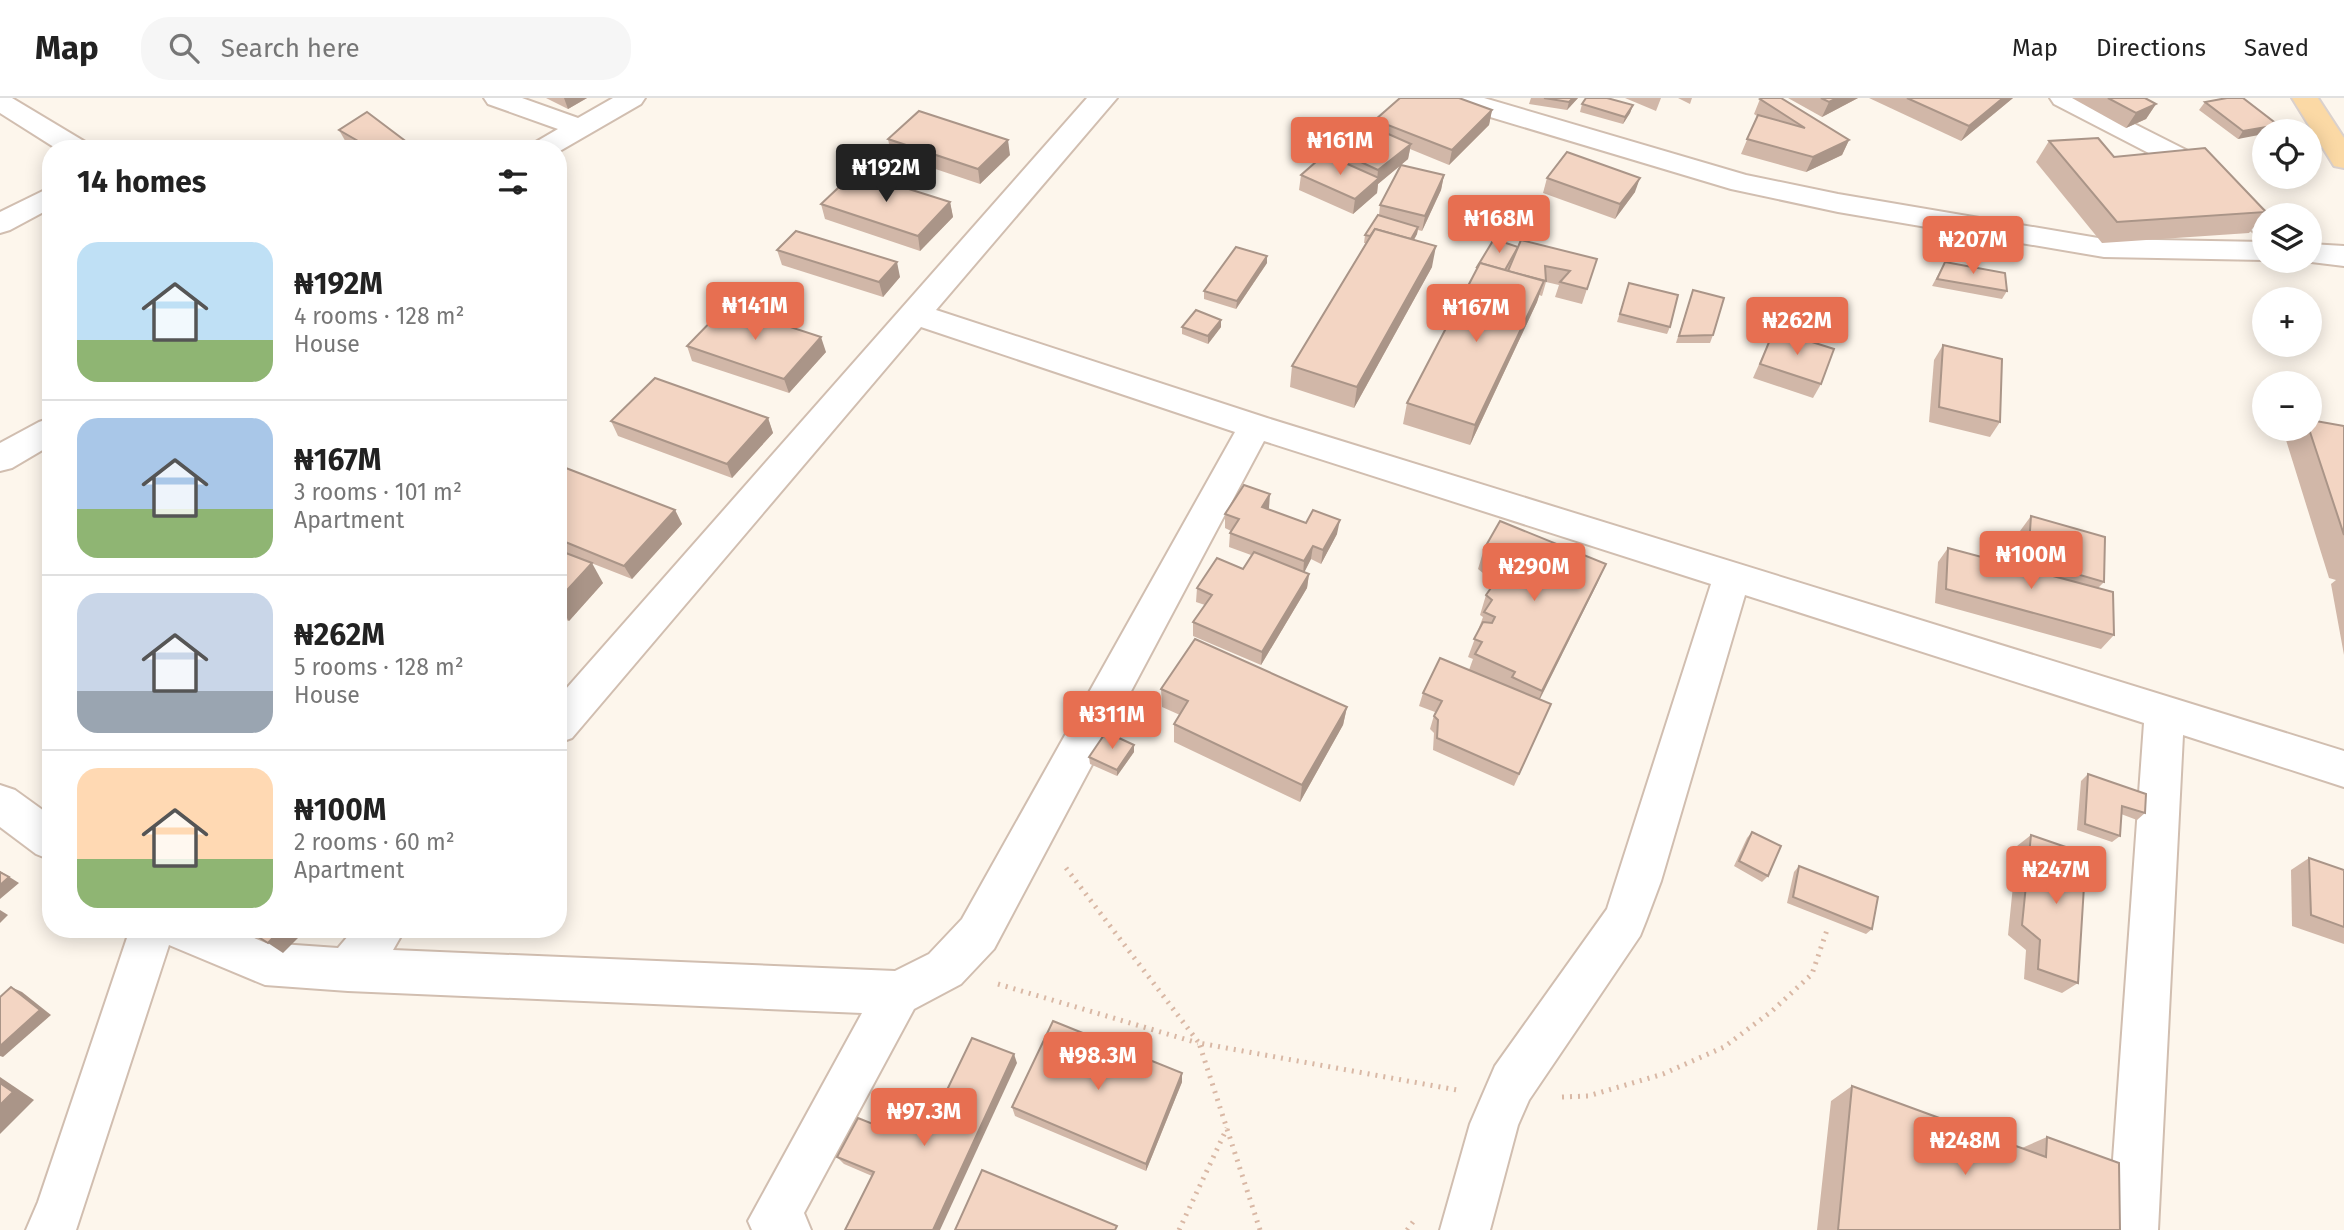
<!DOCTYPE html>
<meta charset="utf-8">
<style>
body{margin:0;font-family:"Fira Sans",sans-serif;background:#f6f6f6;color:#222;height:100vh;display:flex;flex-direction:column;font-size:26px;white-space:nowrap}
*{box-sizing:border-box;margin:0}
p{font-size:23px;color:#767676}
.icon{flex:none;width:38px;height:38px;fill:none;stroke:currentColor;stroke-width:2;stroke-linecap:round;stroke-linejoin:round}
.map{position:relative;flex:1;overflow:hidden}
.side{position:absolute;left:42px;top:42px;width:525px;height:798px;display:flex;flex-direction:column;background:#fff;border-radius:28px;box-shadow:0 4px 18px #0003}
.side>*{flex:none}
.tools{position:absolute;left:2252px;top:21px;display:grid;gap:14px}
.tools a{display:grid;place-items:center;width:70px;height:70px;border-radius:50%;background:#fff;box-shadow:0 4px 18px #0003;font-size:35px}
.price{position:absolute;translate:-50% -60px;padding:0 16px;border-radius:7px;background:#e76f51;color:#fff;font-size:23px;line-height:46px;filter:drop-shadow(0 2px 4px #0008)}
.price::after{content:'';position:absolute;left:50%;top:42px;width:21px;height:16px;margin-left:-10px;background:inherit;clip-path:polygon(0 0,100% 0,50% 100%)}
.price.on{background:#222;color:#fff}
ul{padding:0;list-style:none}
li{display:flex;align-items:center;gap:21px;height:175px;padding:0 35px}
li+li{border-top:2px solid #e0e0e0}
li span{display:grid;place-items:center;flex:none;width:196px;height:140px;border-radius:21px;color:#555}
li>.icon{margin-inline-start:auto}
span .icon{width:84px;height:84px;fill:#fffc;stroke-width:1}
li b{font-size:30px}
h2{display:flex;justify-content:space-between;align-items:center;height:84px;padding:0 35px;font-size:30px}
header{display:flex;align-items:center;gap:42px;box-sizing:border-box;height:98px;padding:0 35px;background:#fff;border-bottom:2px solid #e0e0e0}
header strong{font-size:33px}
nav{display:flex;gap:38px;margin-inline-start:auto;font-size:24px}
.search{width:490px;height:63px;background:#f6f6f6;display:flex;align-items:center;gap:18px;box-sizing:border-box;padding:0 24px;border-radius:28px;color:#767676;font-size:26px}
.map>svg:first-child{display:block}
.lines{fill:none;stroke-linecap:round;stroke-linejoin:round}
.minor-casing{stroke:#d1beb0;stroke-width:4}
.major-casing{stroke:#dad1cd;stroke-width:4}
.path{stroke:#d9b8a5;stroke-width:5;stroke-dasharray:2 6;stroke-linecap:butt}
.minor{fill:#fff;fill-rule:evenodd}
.major{fill:#fbd9a5;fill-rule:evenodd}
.wall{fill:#d1b7a8}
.shaded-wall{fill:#aa9588}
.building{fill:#f3d5c3;stroke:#aa9588;stroke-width:2}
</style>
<header>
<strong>Map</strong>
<div class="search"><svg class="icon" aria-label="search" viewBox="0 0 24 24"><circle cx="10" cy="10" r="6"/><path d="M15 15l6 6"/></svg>Search here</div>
<nav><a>Map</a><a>Directions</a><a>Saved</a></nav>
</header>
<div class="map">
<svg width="2344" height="1132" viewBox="0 0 2344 1132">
<rect width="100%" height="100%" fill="#fdf6ec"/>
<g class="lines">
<defs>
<g id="minor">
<path d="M0,0H12L87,45L91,51H57L0,15Z"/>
<path d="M484,0H522L578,20L613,0H645L641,6L558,54V51H530L534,45L558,31L488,6Z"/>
<path d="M1087,0H1117L936,212L1267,320L2344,653V689L2183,637L2158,1132H2108L2144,625L1745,497L1661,783L1646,823L1640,838L1529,1002L1518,1027L1490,1132H1440L1470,1026L1495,968L1607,811L1711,486L1264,343L994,851L961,886L914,911L804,1115L811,1132H752L748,1123L862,915L348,893L265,887L169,847L76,1132H26L38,1104L130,831H233L266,845L338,850L354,831H405L393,852L895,873L929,856L962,821L1235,334L921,229L572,640L558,645V600Z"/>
<path d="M1443,0H1484L1746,77L1838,96L2104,141L2264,144V162L2104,159L1838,114L1731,91L1447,6Z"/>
<path d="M2050,0H2083L2190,54L2269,117H2264V137L2254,134L2170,66L2054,6Z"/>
<path d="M51,89V110L10,132L0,135V114Z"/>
<path d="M2310,146L2344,148V168L2303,163H2310Z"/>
<path d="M51,320V347L12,370L0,373V345L39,324Z"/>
<path d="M0,687L15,692L51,718V762L36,756L0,729Z"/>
</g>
<path id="major" d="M2292,0H2318L2344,40V70L2334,68Z"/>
</defs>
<use href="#minor" class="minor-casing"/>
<use href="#major" class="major-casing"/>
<g class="path">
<path d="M1066,770L1199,945"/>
<path d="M998,886L1198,945"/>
<path d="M1562,999L1588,998L1663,976L1724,949L1772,913L1812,876L1827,832"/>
<path d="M1179,1132L1227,1030"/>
<path d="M1260,1132L1199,945L1457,992"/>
<path d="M1407,1132L1413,1124"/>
</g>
<use href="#minor" class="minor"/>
<use href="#major" class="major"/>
</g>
<g class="wall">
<path d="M546,0H587L568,11Z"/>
<path d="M1531,0H1578L1567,12L1529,6Z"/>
<path d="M1625,0H1661L1656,13Z"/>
<path d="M1678,0H1692L1690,6Z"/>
<path d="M1788,0H1858L1822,19Z"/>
<path d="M1869,0H2013L1961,43Z"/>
<path d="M2072,0H2145L2156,6L2146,21L2126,30Z"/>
<path d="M1760,1L1849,42L1842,57L1806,74L1741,56L1757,18L1754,16Z"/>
<path d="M2205,4L2278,27L2238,41L2199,12Z"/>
<path d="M1582,6L1633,7L1630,15L1623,26L1580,14Z"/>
<path d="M1492,12L1489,27L1449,67L1410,51L1408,61L1401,67L1444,77L1441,92L1422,133L1418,132L1417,136L1414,142L1432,169L1354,310L1290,289L1292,268L1366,145H1364L1365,137L1379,117L1380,107L1401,67L1378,86L1377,95L1353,116L1299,92L1301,77L1334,61L1335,52L1374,30L1375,22Z"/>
<path d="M339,32L416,51H355L347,46Z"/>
<path d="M888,41L1010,57L980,86L891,56Z"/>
<path d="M2049,43L2266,114L2249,135L2102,145L2036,64Z"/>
<path d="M1547,80L1635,94L1615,121L1543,95Z"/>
<path d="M950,104L953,119L920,153L825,121L821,106Z"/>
<path d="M1518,149L1597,161L1582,206L1555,199L1559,187L1546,184L1542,198L1539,197L1537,204L1470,347L1403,326L1407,305L1475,175L1477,169Z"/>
<path d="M777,152L900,179L883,199L782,167Z"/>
<path d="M1945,164L2007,193L2002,201L1932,188Z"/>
<path d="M1267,165L1236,211L1204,201V193Z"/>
<path d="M1629,185L1670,229L1667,236L1617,224Z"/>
<path d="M1693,192L1713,237L1710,245H1676Z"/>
<path d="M1182,229H1221L1208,246L1182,236Z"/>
<path d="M1774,232L1821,286L1813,300L1753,280Z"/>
<path d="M1943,247L2000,324L1990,339L1929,324L1934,262Z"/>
<path d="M687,248L826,254L789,295L692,263Z"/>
<path d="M768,320L773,335L732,380L618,338L611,323Z"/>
<path d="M2344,328V557L2331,486L2336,482L2329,480L2286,342L2297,331Z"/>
<path d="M558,367L675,412L682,426L632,481L558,452Z"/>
<path d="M1269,410L1268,411L1337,436L1321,466L1311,461L1304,474L1309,476L1307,490L1261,567L1193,538V524L1205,507L1196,504L1197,490L1243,471L1251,457L1229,449L1230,435L1231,433L1225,430V416Z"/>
<path d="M2031,418L2104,484L2098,490L2114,537L2101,551L1935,505L1938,464L1948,450L2017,468L2020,433Z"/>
<path d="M1484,451L1606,466L1597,486L1539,602L1551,606L1514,688L1433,652L1434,635L1430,631L1435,614L1419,608L1423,595L1469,572L1473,561L1468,559L1483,519L1480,517L1486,497L1495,485L1478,471Z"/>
<path d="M558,452L603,485L569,523L558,519Z"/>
<path d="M1161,591L1347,609L1343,627L1300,704L1174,644V626L1180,617L1162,609Z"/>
<path d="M1134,654L1117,678L1090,666L1089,659Z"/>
<path d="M2088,676L2145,715L2137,722L2121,716L2120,738L2112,744L2077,732L2081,683Z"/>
<path d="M1752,734L1768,778L1762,784L1734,768L1747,740Z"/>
<path d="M2031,737L2078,885L2062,895L2024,881L2026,852L2008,837L2017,748Z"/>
<path d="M2309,760L2344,772V846L2292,828L2291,772Z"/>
<path d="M1799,768L1872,831L1866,836L1787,805L1794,774Z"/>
<path d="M1017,965L872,1078L844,1066L837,1059L934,1019Z"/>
<path d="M1182,984L1146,1073L1015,1018L1012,1009Z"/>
<path d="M1852,988L2022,1050L2047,1039L2120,1132H1817L1831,1003Z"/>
</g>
<g class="shaded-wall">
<path d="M564,0H587L568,11Z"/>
<path d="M1573,0H1578L1567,12L1569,4Z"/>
<path d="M1837,0H1858L1822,19L1829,4Z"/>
<path d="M2003,0H2013L1961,43L1969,28Z"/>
<path d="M2156,6L2146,21L2126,30L2136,15Z"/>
<path d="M1633,7L1630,15L1623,26L1625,19Z"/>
<path d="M1492,12L1489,27L1449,67L1452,52Z"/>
<path d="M2278,27L2273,33H2264V36L2238,41L2243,33Z"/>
<path d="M1008,42L1010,57L980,86L978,71Z"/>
<path d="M1849,42L1842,57L1806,74L1813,59Z"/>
<path d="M1411,46L1408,61L1378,86L1377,95L1353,116L1355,101L1377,82L1378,72Z"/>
<path d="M1444,77L1441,92L1422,133L1425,118Z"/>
<path d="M1640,80L1635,94L1615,121L1620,106Z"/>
<path d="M950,104L953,119L920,153L918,138Z"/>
<path d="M1418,129L1417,136L1405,157L1406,149Z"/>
<path d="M1436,148L1432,169L1354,310L1357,289Z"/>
<path d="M1267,158V165L1236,211L1237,203Z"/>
<path d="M897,164L900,179L883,199L879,184Z"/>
<path d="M1544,183L1537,204L1470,347L1475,327Z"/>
<path d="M1221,222V229L1208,246V238Z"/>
<path d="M821,239L826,254L789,295L784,281Z"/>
<path d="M768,320L773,335L732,380L727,366Z"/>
<path d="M1270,396L1269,410L1261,423L1262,409Z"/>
<path d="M675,412L682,426L632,481L624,468Z"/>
<path d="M1340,422L1337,436L1321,466L1323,452Z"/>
<path d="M1313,448L1311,461L1303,477L1304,463Z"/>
<path d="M592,465L603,485L569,523L558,506V502Z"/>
<path d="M1606,466L1597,486L1535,611L1542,593Z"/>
<path d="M1309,476L1307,490L1261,567L1262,554Z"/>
<path d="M1347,609L1343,627L1300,704L1302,687Z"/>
<path d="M1134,647V654L1117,678V672Z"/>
<path d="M0,773L19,785L0,801Z"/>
<path d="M0,812L8,817L0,825Z"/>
<path d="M281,831H307L283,855L268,845Z"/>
<path d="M11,889L22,894L51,917L3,959L0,958V948Z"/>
<path d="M1014,956L1017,965L940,1132H933Z"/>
<path d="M1182,975V984L1146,1073V1066Z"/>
<path d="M0,979L34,1002L0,1036Z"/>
</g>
<g class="building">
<path d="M1400,0H1459L1492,12L1452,52L1375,22Z"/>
<path d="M1544,0H1573L1569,4Z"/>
<path d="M1586,0H1607L1633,7L1625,19L1582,6Z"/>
<path d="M1762,0H1781L1849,42L1813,59L1747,41L1758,17L1805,30L1760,1Z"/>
<path d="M1821,0H1837L1829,4Z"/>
<path d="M1907,0H2003L1969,28Z"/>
<path d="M2108,0H2145L2156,6L2136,15Z"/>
<path d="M2227,0H2243L2278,27L2243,33L2205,4Z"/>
<path d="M919,13L1008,42L978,71L888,41Z"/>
<path d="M367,14L416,51H372L339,32Z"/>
<path d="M1368,27L1411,46L1378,72L1335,52Z"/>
<path d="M2098,40L2114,59L2205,50L2266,114L2117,124L2049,43Z"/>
<path d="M1567,54L1640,80L1620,106L1547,80Z"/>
<path d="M1325,56L1379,80L1355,101L1301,77Z"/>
<path d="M1401,67L1444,77L1425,118L1380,107Z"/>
<path d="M855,74L950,104L918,138L821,106Z"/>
<path d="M1378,117L1418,129L1411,141L1375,131L1370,138L1365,137Z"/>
<path d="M1375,131L1436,148L1357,289L1292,268Z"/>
<path d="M796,133L897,164L879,184L777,152Z"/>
<path d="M1494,141L1518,149L1505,172L1480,165L1478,169H1477Z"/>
<path d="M1521,142L1597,161L1587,191L1560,184L1570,173L1545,168L1546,183L1508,173Z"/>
<path d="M1236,149L1267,158L1237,203L1204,193Z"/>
<path d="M1945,164L2005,175L2007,193L1937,181Z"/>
<path d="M1480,165L1544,183L1475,327L1407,305Z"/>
<path d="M1629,185L1678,197L1670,229L1620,216Z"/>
<path d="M1693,192L1724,200L1713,237L1679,238Z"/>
<path d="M726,208L821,239L784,281L687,248Z"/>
<path d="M1196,212L1221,222L1208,238L1182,229Z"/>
<path d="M1774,232L1834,251L1821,286L1760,266Z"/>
<path d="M1943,247L2002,261L2000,324L1939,309Z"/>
<path d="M655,280L768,320L727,366L611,323Z"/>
<path d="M2310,322L2344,328V437L2309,331Z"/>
<path d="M558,367L675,412L624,468L558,441Z"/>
<path d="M1244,387L1270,396L1262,409L1306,425L1313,412L1340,422L1323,452L1313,448L1304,463L1230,435L1239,421L1225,416Z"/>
<path d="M2031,418L2105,439L2104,484L2028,462Z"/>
<path d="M1500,423L1606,466L1542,593L1512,579L1515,574L1475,556L1482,544L1474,541L1483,524L1492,525L1495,519L1484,514L1492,502L1486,497L1505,470L1484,451Z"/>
<path d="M1948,450L2113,494L2114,537L1946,491Z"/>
<path d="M558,452L592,465L558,502Z"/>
<path d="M1254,454L1309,476L1262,554L1193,524L1212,497L1197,490L1217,460L1243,471Z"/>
<path d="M1195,541L1347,609L1302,687L1174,626L1188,603L1161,591Z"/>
<path d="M1440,560L1551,606L1519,676L1437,640L1438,622L1434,618L1442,603L1423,595Z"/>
<path d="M1106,634L1134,647L1117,672L1089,659Z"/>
<path d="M2088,676L2146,696L2145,715L2122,708L2120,738L2085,726Z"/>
<path d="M1752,734L1781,748L1768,778L1739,763Z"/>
<path d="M2031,737L2086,756L2078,885L2038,871L2040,842L2022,827Z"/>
<path d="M2309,760L2344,772V829L2311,817Z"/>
<path d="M1799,768L1878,799L1872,831L1793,799Z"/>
<path d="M0,774L9,779L0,787Z"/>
<path d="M246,831H281L268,845Z"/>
<path d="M11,889L40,912L0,948V899Z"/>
<path d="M1053,923L1182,975L1146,1066L1012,1009Z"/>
<path d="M972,940L1014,956L933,1132H845L874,1074L837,1059L858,1020L888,1032L901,1006L934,1019Z"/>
<path d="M0,985L13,994L0,1007Z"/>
<path d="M1852,988L2046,1059L2047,1039L2119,1065L2120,1132H1838Z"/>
<path d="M982,1072L1117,1128L1115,1132H955Z"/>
</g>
</svg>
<div class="tools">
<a><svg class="icon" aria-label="locate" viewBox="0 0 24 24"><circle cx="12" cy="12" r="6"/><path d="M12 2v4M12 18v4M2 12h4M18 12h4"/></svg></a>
<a><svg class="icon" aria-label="layers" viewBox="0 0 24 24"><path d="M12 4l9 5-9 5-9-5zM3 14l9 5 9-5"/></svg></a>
<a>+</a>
<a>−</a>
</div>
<b class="price" style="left:1340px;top:79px">₦161M</b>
<b class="price on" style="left:886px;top:106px">₦192M</b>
<b class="price" style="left:1499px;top:157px">₦168M</b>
<b class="price" style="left:1973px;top:178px">₦207M</b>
<b class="price" style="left:755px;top:244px">₦141M</b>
<b class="price" style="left:1476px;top:246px">₦167M</b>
<b class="price" style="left:1797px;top:259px">₦262M</b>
<b class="price" style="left:2031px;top:493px">₦100M</b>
<b class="price" style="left:1534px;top:505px">₦290M</b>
<b class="price" style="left:1112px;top:653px">₦311M</b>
<b class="price" style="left:2056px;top:808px">₦247M</b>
<b class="price" style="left:1098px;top:994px">₦98.3M</b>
<b class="price" style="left:924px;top:1050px">₦97.3M</b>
<b class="price" style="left:1965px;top:1079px">₦248M</b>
<section class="side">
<h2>14 homes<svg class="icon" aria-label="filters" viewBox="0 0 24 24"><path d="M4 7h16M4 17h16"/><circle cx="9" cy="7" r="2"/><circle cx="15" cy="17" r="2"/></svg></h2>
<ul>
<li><span style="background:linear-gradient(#bfe0f5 70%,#8fb573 0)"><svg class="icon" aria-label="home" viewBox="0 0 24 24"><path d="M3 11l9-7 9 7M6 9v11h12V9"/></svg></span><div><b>₦192M</b><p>4 rooms · 128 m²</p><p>House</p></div></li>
<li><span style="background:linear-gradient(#a9c7e8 65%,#8fb573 0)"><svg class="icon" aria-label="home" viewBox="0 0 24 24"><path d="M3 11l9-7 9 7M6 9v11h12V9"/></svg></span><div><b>₦167M</b><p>3 rooms · 101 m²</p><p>Apartment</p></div></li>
<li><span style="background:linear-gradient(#c9d6e8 70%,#9aa5b1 0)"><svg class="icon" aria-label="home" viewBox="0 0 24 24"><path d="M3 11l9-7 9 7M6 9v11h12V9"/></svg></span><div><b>₦262M</b><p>5 rooms · 128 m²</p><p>House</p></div></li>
<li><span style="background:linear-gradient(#ffd9b3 65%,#8fb573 0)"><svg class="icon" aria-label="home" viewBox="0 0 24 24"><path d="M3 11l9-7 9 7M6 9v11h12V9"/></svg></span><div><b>₦100M</b><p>2 rooms · 60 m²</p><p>Apartment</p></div></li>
</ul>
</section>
</div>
